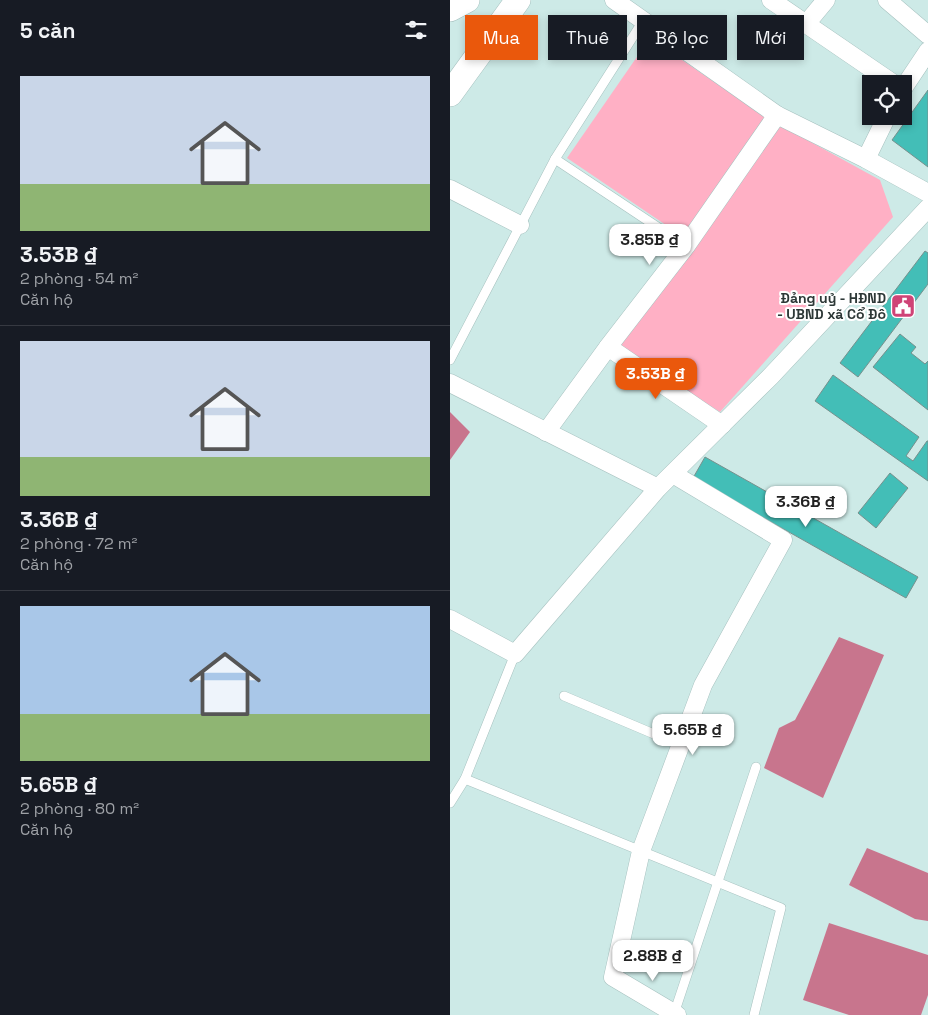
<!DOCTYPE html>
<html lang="vi">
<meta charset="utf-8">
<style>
body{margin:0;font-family:"Space Grotesk",sans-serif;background:#20242c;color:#f1f3f6;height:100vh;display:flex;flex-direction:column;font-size:19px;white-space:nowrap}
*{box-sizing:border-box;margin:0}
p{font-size:16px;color:#9ea1a6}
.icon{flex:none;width:28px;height:28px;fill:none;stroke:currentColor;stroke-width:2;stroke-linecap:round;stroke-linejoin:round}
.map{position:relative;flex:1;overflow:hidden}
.details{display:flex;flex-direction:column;background:#171b24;width:450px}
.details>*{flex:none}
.guide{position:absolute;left:15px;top:15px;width:388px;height:45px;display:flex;gap:10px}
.buttons{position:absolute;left:412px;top:75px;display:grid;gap:10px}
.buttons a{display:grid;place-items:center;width:50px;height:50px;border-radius:0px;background:#171b24;box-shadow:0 2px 8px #0003;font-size:25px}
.price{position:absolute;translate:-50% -42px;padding:0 11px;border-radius:10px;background:#fff;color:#222;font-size:16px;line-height:32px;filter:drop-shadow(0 1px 2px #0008)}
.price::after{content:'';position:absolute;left:50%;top:30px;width:15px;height:11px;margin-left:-8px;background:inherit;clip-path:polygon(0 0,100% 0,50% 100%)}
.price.active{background:#ea580c;color:#fff}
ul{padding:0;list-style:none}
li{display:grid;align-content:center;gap:10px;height:265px;padding:0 20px}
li+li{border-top:1px solid #363941}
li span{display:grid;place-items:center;height:155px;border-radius:0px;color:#555}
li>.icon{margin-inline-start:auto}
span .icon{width:90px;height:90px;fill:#fffc;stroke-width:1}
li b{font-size:21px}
h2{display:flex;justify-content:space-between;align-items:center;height:60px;padding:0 20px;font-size:21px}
.tag{padding:0 18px;border-radius:0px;background:#171b24;box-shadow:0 2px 8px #0003;font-size:18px;line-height:45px}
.tag.active{background:#ea580c;color:#fff}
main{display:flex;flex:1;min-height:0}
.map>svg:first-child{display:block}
.green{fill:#ffb0c5}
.water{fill:#c8758d}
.building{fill:#43beb7;stroke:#76908d}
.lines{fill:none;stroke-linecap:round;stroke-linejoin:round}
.service-casing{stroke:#a6c1bf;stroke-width:10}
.minor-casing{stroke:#a6c1bf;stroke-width:19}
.secondary-casing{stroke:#a6c1bf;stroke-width:26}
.service{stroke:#fff;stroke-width:9}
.minor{stroke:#fff;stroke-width:18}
.secondary{stroke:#fff;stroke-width:25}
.labels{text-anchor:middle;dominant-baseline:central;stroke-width:4;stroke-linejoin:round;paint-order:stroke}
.poi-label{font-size:14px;font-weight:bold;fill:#2d3837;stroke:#fff;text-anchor:end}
</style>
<main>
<section class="details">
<h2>5 căn<svg class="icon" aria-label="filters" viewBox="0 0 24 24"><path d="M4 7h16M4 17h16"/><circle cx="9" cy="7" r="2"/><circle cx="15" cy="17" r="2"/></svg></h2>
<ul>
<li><span style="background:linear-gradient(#c9d6e8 70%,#8fb573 0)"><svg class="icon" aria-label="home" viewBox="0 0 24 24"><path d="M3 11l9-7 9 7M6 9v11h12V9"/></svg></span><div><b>3.53B ₫</b><p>2 phòng · 54 m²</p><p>Căn hộ</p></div></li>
<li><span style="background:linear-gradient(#c9d6e8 75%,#8fb573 0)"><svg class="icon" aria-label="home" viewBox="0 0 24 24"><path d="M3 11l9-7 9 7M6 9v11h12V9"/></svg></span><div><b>3.36B ₫</b><p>2 phòng · 72 m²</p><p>Căn hộ</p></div></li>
<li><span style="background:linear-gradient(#a9c7e8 70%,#8fb573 0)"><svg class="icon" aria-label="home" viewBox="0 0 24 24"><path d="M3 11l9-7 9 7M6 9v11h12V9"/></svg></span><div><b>5.65B ₫</b><p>2 phòng · 80 m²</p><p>Căn hộ</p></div></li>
</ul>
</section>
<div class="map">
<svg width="478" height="1015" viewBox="0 0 478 1015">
<rect width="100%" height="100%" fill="#cdeae7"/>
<g class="green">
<path d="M200,38L317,118L235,238L117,158Z"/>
<path d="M328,124L430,180L443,217L270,412L168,349Z"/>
</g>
<g class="water">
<path d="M0,412L20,432L0,460Z"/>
<path d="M389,637L434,655L373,798L314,768L329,728L345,720Z"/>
<path d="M417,848L478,873V921L465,919L399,885Z"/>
<path d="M379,923L478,955V995L471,1015H399L353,1000Z"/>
</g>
<g class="building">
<path d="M478,90V167L442,140Z"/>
<path d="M475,251L478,253V284L408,377L390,363Z"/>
<path d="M450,334L466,347L461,353L475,364L478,361V410L423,367Z"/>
<path d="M383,375L469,437L456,456L463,461L477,441H478V481L365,401Z"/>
<path d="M255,457L468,577L456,598L243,478Z"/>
<path d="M440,473L458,488L426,528L408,513Z"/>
</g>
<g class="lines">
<defs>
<g id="service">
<path d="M105,159L236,246"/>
<path d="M0,360L105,159L193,21"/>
<path d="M114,696L230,745"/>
<path d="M15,779L331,908L304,1015"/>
<path d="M0,803L15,779L65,654"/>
<path d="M224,1014L306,767"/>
</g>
<g id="minor">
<path d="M164,0L327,115L416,159L478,193"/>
<path d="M321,0L444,84"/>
<path d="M437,0L478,35"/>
<path d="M356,24L376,0"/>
<path d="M454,87L478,51"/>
<path d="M416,159L437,116"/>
<path d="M0,189L70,225"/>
<path d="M158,347L272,425"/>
<path d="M0,383L208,488"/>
<path d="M96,432L158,347L236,246L327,115"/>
<path d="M223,474L333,540L253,685L191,851L163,977L227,1015"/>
<path d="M0,619L65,654L208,488L321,376L478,208"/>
</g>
<g id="secondary">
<path d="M0,9L17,0"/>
<path d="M0,94L68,0"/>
</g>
</defs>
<use href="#service" class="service-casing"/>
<use href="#minor" class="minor-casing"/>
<use href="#secondary" class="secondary-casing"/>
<use href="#service" class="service"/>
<use href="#minor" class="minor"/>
<use href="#secondary" class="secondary"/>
</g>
<defs>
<symbol id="civic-square" viewBox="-11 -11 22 22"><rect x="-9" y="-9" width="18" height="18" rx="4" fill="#cf4376" stroke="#fff"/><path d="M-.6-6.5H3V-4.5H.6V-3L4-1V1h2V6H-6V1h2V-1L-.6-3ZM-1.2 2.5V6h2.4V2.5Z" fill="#fff"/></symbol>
</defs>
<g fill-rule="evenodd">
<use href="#civic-square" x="439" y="292" width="28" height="28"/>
</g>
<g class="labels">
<g class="poi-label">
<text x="436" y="298">Đảng uỷ - HĐND<tspan x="436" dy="16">- UBND xã Cổ Đô</tspan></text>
</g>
</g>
</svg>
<div class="buttons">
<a><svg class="icon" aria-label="locate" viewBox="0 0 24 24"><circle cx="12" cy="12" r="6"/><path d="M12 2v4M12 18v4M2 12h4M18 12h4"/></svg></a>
</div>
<b class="price" style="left:200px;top:266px">3.85B ₫</b>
<b class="price active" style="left:206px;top:400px">3.53B ₫</b>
<b class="price" style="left:356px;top:528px">3.36B ₫</b>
<b class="price" style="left:243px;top:756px">5.65B ₫</b>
<b class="price" style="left:203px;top:982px">2.88B ₫</b>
<div class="guide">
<a class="tag active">Mua</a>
<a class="tag">Thuê</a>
<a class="tag">Bộ lọc</a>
<a class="tag">Mới</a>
</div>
</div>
</main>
